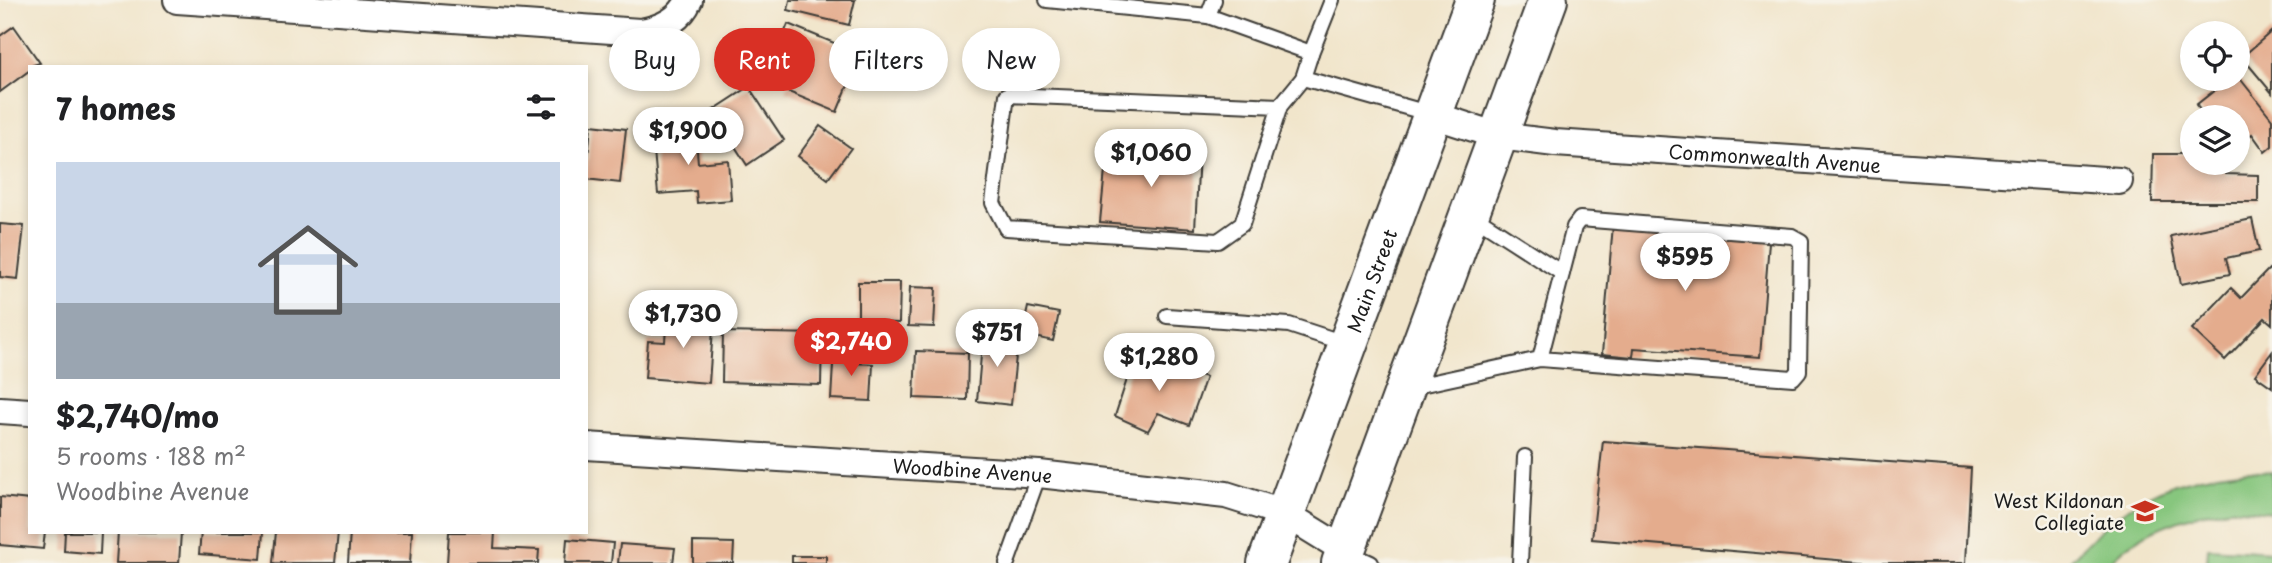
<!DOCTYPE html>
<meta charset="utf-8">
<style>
body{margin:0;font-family:"Playpen Sans",sans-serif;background:#f2f2f2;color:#202124;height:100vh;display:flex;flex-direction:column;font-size:26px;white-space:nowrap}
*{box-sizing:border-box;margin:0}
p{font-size:23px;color:#757577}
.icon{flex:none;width:38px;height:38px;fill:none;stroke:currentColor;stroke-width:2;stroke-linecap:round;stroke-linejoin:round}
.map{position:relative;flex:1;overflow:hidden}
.panel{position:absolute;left:28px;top:65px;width:560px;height:469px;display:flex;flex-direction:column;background:#fff;border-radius:0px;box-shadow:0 4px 10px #0003}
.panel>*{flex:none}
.hud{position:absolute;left:609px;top:28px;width:665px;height:63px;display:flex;gap:14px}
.tools{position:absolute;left:2180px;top:21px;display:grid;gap:14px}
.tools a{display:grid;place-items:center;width:70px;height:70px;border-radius:50%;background:#fff;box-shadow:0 4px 10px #0003;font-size:35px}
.price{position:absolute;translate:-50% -60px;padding:0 16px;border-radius:24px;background:#fff;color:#222;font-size:23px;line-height:46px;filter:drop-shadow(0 2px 4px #0008)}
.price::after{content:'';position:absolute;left:50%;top:42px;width:21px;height:16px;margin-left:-10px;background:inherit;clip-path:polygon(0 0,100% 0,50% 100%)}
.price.on{background:#d93025;color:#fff}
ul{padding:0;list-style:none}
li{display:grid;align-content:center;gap:14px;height:371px;padding:0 28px}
li span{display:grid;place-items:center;height:217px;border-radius:0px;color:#555}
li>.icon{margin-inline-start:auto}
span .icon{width:126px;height:126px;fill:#fffc;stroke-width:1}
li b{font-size:30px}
h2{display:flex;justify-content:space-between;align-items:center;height:84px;padding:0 28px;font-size:30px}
.pill{padding:0 24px;border-radius:32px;background:#fff;box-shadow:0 4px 10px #0003;font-size:24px;line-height:63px}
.pill.on{background:#d93025;color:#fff}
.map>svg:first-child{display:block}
.green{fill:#87c67e;stroke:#52714d;stroke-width:2}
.building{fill:#e4ac8d}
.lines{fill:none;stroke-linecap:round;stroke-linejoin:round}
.lane-casing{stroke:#3c3a36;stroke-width:18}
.street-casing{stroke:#3c3a36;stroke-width:30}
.primary-casing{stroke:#3c3a36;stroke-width:42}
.lane{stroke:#fff;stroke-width:14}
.street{stroke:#fff;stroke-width:26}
.primary{stroke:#fff;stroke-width:38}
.labels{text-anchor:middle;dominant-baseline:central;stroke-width:5;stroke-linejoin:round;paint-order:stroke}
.street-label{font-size:19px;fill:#1c1c1c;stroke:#f7f3e8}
.poi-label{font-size:19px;fill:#1c1c1c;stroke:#f7f3e8;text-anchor:end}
</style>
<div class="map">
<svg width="2272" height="563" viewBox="0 0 2272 563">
<rect width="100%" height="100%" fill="#f7f3e8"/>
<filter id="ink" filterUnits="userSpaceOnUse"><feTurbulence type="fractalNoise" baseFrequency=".0143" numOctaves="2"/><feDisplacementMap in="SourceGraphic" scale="14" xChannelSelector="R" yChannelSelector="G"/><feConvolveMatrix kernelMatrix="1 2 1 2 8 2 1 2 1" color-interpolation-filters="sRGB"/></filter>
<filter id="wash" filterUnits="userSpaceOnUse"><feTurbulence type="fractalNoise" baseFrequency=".00686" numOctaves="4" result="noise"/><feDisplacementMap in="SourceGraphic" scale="28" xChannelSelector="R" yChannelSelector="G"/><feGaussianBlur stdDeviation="1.57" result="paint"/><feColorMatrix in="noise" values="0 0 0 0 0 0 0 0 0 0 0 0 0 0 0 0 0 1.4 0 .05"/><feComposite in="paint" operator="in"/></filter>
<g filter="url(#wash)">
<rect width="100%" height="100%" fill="#f1e5cb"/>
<g class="green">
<path d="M2247,470L2272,472V512C2258,511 2242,508 2228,509C2188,514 2136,531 2110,563H2068C2101,526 2142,490 2193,479C2210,474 2229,473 2247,470Z"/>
<path d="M2208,548L2272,552V563H2207Z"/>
</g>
<g id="blocks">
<g class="building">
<path d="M790,0H855L849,25L788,10Z"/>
<path d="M788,24L861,54L837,112L786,91L796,66L775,57Z"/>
<path d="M14,26L40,63L30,66V70L0,92V36Z"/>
<path d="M2272,31V93L2242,57Z"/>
<path d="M2238,76L2272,119V146L2265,152L2252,134L2238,145V117H2206L2196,105L2229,79H2238Z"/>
<path d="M749,87L784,140L747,165L712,111Z"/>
<path d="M591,125L626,129L620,183L586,179Z"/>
<path d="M695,126L698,163L728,160L731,200L697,203L696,191L658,194L652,129Z"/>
<path d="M820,126L851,148L828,179L798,156Z"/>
<path d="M1107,150L1199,154L1195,229L1100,222Z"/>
<path d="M2153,154H2193V163H2227L2226,174L2258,175V202H2152Z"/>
<path d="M2252,219L2259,251L2226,258L2230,274L2181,284L2171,236Z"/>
<path d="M0,224L24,226L18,279L0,277Z"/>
<path d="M1613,225L1769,242L1760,357L1634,348L1633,357L1602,354Z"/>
<path d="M2269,269L2272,272V324L2265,318L2225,360L2192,329L2231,288L2241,298Z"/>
<path d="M858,282H900L899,323L858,322Z"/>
<path d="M910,287L936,288L934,327L908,326Z"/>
<path d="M1028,307L1059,313L1053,341L1022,334Z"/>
<path d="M667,313L714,316L709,383L645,378L648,341L665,342Z"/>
<path d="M723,332L822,334L821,385L722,382Z"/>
<path d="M983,333L1018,336L1011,405L977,401Z"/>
<path d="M834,348L853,349L852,363L873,364L871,401L831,399Z"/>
<path d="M916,351L968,353L967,400L914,398Z"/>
<path d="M2272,352V387L2255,375Z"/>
<path d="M1135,355L1206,377L1189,425L1158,413L1148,431L1115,416Z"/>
<path d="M1603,441L1971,468L1966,563H1872L1592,539Z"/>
<path d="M0,497L30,500V532H45L43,549L0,545Z"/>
<path d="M65,532H101L100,554L64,551Z"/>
<path d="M118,532H181L179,563H116Z"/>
<path d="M201,532H263L261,559L199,554Z"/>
<path d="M276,532H338L335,563H273Z"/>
<path d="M350,532H412L410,563H348Z"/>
<path d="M449,532H495L494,548L539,550L538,563H447Z"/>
<path d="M567,539L613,543L611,563H565Z"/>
<path d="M693,542L734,543L733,563H693Z"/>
<path d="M620,544L675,548L673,563H618Z"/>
<rect x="792" y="556" width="34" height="7"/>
</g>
</g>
</g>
<g filter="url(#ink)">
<use href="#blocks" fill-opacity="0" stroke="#3c3a36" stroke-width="2"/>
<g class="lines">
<defs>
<g id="lane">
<path d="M1047,0L1208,16"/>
<path d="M1214,0L1208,16L1311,53L1303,78L1431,114"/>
<path d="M1311,53L1332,0"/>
<path d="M1280,106L1007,95L993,203L1006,228L1218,241L1242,224L1280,106L1303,78"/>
<path d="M1472,215L1562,273"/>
<path d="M1167,316L1289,325L1347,344"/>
<path d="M1411,387L1540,359L1793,378L1799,371L1801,241L1792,236L1580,219L1574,227L1540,359"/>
<path d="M1347,552L1371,563"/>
<path d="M1007,563L1039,474"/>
<path d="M1520,563L1525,457"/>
</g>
<g id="street">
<path d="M177,0L640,32C660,29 680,21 689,0"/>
<path id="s1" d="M1433,115L1498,136L1555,143L2119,181"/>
<path d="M0,410L30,412"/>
<path id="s2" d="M586,446L1039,474L1226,495L1286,514L1346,551"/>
</g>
<g id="primary">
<path id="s3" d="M1267,563L1475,0"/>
<path d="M1341,563L1548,0"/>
</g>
</defs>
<use href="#lane" class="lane-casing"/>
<use href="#street" class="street-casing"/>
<use href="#primary" class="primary-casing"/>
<use href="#lane" class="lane"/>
<use href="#street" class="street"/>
<use href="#primary" class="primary"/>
</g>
</g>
<defs>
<symbol id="school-bare" viewBox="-9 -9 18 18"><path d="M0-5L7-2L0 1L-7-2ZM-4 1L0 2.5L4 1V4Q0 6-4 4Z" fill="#c8321e" stroke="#f7f3e8" stroke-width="2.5" paint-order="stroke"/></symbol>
</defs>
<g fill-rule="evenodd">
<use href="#school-bare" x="2126" y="492" width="38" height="38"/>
</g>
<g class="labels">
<g class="street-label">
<text stroke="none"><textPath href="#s1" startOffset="346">Commonwealth Avenue</textPath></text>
<text stroke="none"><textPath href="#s3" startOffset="301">Main Street</textPath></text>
<text stroke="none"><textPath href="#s2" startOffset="387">Woodbine Avenue</textPath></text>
</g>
<g class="poi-label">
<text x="2124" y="500">West Kildonan<tspan x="2124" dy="22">Collegiate</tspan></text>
</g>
</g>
</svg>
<div class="tools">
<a><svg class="icon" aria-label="locate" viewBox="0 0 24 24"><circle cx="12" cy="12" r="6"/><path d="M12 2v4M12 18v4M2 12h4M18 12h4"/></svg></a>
<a><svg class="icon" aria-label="layers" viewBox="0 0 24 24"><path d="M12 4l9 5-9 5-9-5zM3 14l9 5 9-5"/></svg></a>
</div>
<b class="price" style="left:688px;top:167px">$1,900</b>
<b class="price" style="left:1151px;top:189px">$1,060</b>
<b class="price" style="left:1685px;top:293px">$595</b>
<b class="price" style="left:683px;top:350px">$1,730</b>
<b class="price" style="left:997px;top:369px">$751</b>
<b class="price on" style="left:851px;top:378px">$2,740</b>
<b class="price" style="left:1159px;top:393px">$1,280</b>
<div class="hud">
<a class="pill">Buy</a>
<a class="pill on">Rent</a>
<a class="pill">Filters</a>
<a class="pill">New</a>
</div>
<section class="panel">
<h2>7 homes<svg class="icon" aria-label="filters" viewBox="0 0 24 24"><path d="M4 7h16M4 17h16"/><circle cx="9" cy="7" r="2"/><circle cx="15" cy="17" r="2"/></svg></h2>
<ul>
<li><span style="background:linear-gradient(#c9d6e8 65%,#9aa5b1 0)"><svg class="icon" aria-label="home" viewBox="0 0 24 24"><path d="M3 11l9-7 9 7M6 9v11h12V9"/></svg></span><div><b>$2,740/mo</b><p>5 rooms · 188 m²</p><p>Woodbine Avenue</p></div></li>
</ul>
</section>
</div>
